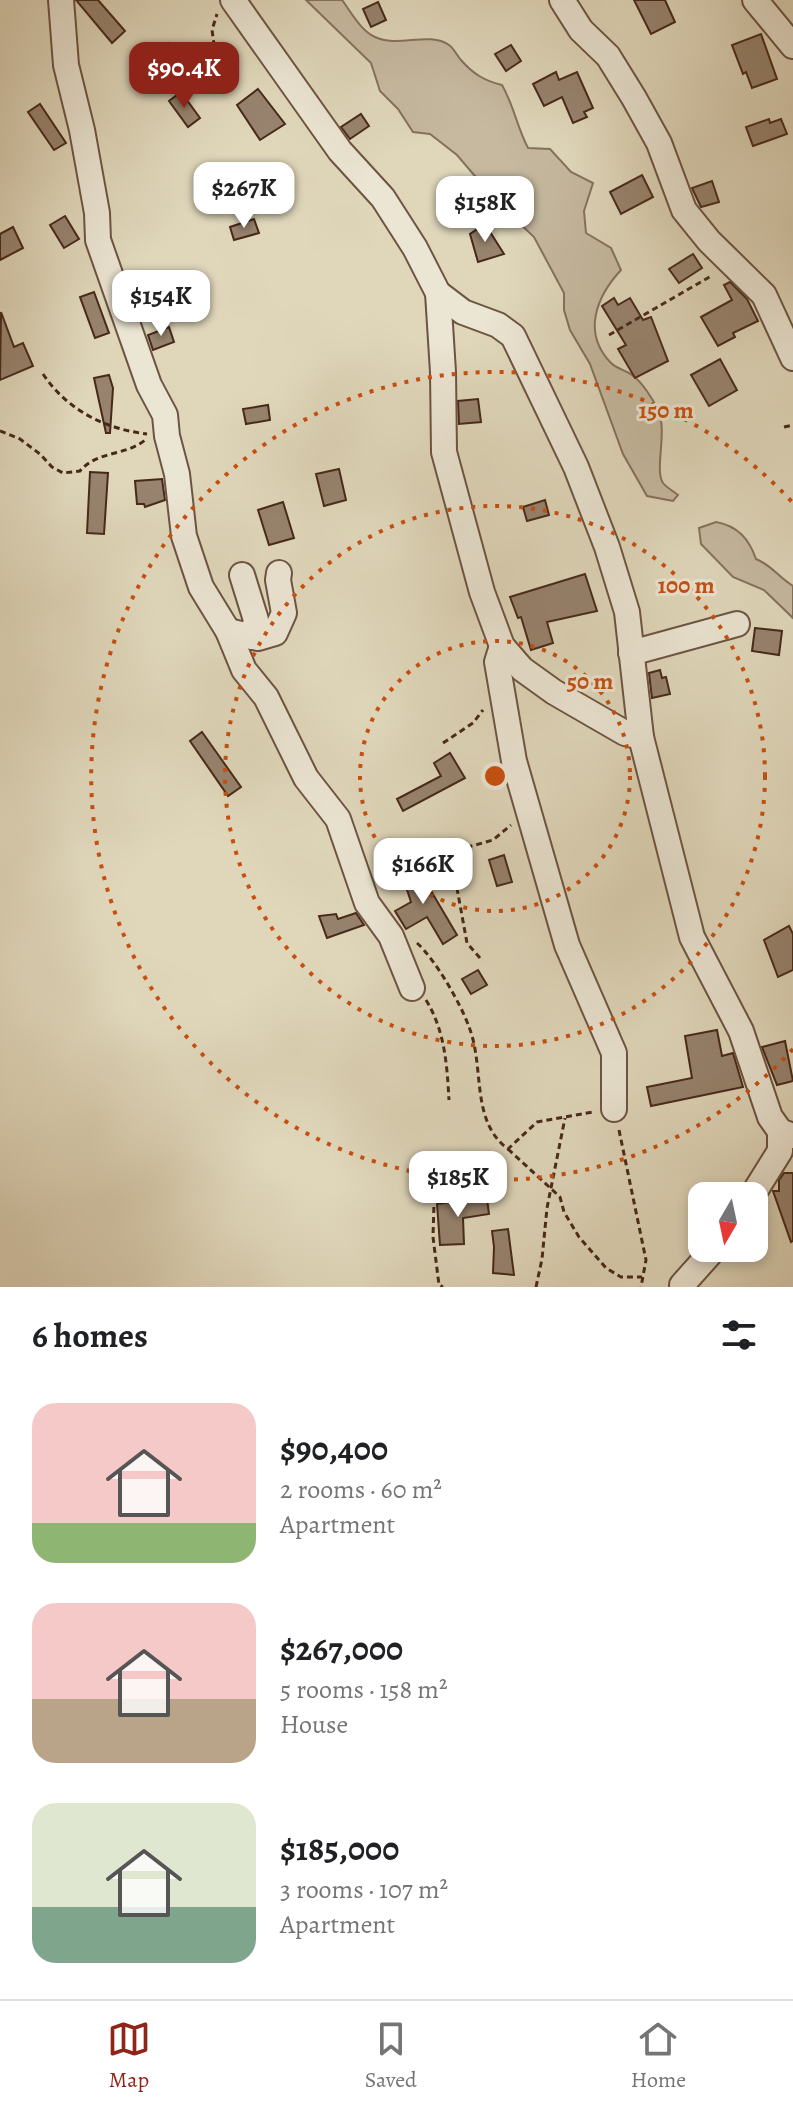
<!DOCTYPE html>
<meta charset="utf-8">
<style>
body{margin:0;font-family:Alegreya,serif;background:#f2f2f2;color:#202124;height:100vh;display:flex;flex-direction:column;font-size:30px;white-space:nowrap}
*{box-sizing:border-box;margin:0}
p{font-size:26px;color:#757577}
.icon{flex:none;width:44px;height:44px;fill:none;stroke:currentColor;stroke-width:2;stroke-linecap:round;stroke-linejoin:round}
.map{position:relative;height:1287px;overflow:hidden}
.drawer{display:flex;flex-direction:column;background:#fff;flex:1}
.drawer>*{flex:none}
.needle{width:52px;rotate:189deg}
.fabs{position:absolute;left:688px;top:1182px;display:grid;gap:16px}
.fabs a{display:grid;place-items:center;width:80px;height:80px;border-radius:16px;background:#fff;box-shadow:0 4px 12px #0003;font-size:40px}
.price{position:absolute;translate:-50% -68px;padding:0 18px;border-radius:16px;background:#fff;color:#222;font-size:26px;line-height:52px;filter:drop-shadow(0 2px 4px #0008)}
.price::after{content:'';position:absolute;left:50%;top:48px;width:24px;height:18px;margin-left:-12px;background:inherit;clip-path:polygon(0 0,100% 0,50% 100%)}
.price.selected{background:#8f2418;color:#fff}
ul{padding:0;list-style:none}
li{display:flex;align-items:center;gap:24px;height:200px;padding:0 32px}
li span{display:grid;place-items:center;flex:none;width:224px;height:160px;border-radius:24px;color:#555}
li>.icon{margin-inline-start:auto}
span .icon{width:96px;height:96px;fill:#fffc;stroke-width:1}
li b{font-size:34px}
h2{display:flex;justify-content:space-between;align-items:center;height:96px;padding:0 32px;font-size:34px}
.dock{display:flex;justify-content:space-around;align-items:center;height:112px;border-top:2px solid #e0e0e0;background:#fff;font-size:22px;color:#757577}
.dock a{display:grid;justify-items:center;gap:4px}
.dock .selected{color:#8f2418}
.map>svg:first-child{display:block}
.green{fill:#c6b9a0;stroke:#86715d;stroke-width:2}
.building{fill:#97836e;stroke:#47291a;stroke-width:2}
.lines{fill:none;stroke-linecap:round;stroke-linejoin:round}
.minor-casing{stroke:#6d5442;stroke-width:28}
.path{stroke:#47291a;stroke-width:3;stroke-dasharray:6 4;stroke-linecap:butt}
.minor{stroke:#ebe5d3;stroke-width:24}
.ring{fill:none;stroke:#c84f0f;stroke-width:4;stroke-dasharray:4 8}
.centre{fill:#c84f0f;stroke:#ebe5d3;stroke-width:4}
.ring-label{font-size:24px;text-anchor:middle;font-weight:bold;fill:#c84f0f;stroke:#ebe5d3;stroke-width:6;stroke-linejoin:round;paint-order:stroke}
</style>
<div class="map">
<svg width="793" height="1287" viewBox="0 0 793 1287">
<rect width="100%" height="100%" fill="#e0d7bb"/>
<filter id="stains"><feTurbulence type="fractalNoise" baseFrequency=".0025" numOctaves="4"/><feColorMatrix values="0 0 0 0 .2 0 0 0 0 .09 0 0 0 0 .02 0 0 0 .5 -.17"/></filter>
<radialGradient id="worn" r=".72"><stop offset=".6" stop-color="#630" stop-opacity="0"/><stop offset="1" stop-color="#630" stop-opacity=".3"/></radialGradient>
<g class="green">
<path d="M306,0H342C351,12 361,31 375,37C398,48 429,31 449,45C454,48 457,56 461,60C473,74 485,81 502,85C514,106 517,127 528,148L550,149L571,172L593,183L584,211L586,233L611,248L621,270C596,297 582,333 611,363C617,369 626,370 632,375C642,382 653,399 658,410C668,432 654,469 663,483C666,487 673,491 678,495L673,501L647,496L623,454L590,364L570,330L564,310V293L534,237L498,203L457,155L430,134L413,132L398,109L380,91L371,63Z"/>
<path d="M716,522C738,526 749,539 756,559C773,566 778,577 793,586V618L764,590L733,577L701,544L699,528Z"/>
</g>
<g class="building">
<path d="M76,0H98L125,31L112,43Z"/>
<path d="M634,0H665L675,22L651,34Z"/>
<path d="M378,2L386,20L371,27L363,9Z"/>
<path d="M761,34L777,79L752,88L746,72L743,74L732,45Z"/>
<path d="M168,43L176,54L147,82L137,72Z"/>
<path d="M511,45L521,61L506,71L495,54Z"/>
<path d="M556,72L559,80L577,72L593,108L584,112L587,117L573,123L562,97L544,106L533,84Z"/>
<path d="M258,89L285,124L260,140L237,105Z"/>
<path d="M181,92L200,118L188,127L169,101Z"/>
<path d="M40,104L66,143L54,150L28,112Z"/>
<path d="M361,114L369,126L350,139L341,127Z"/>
<path d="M769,119L770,123L781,119L787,134L753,146L746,127Z"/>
<path d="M642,175L653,197L621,214L610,192Z"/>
<path d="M712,181L719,202L701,207L692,188Z"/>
<path d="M65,216L79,239L64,248L50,225Z"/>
<path d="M254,219L259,233L234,240L230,227Z"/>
<path d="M485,224L504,254L478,262L470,234Z"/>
<path d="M13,227L23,248L0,260V234Z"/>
<path d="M693,254L702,268L679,283L669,269Z"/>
<path d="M730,282L747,299L758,321L733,333L735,337L718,346L701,317L732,300L724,285Z"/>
<path d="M94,292L109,333L95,338L80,297Z"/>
<path d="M614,298L618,305L630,298L643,320L651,317L668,361L635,378L618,349L626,345L602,306Z"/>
<path d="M1,312L14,347L23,343L33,366L0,380Z"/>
<path d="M169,327L174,342L153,350L148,335Z"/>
<path d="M720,359L737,390L709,406L691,375Z"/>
<path d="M109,375L113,388L110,433H106L94,378Z"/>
<path d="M478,399L481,422L459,424L458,401Z"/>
<path d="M268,405L270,420L246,424L243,409Z"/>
<path d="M339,469L346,500L324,506L316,474Z"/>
<path d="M90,472L108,473L104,534L87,533Z"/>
<path d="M162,479L165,500L145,507L144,504H137L135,481Z"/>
<path d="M545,500L549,515L527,521L523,507Z"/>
<path d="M283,502L294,538L269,545L258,510Z"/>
<path d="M585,574L597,611L547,622L553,643L531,650L521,617L518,618L510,597Z"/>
<path d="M755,628L782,631L779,655L752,651Z"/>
<path d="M660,670L662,678L666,677L670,694L652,698L649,673Z"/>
<path d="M202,732L241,787L228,796L190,741Z"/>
<path d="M450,753L465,778L403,811L397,799L441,776L434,763Z"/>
<path d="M504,855L512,882L497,886L489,860Z"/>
<path d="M416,863L426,894L431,891L457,935L443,944L427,917L406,929L395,911L411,902L400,868Z"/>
<path d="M356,913L364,925L327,938L319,916L336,914L338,919Z"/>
<path d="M789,926L793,934V970L778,977L764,940Z"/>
<path d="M478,970L487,985L471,994L462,979Z"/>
<path d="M717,1030L722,1056L733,1053L743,1087L651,1106L647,1087L692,1078L685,1036Z"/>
<path d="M785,1041L793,1081L777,1085L762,1047Z"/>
<path d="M784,1173H793V1241L791,1242L773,1191H779V1180Z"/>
<path d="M476,1198V1201L487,1199L489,1214L463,1218L464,1244L440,1245L437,1204Z"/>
<path d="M508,1229L514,1275L493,1273L494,1247L492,1231Z"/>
</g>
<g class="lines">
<defs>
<g id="minor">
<path d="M61,0L66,65L82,130L97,213L98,240L149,385L165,415L167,436L177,474L184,536L201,587L228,631L244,670L266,697L306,778L338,819L367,903L391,936L412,988"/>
<path d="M233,0L340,151L383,198L415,248L438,293L463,312L498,325L513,336L576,467L607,547L627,612L641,737L692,937L741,1031L770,1117L780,1131L793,1136"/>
<path d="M562,0L581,30L608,56L634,98L659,143L684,210L709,241L764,295L793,358"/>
<path d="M755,0L793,46"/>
<path d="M438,293L443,372L444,452L482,592L502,646L522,669L554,692L625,733L641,737"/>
<path d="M242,575L256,620L252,637"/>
<path d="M228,631L258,638L275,633L284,613L278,580L279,573"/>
<path d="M502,646L497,662L514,761L567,945L614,1053V1109"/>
<path d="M631,653L737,624"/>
<path d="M752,1196L780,1151V1131"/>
<path d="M682,1285L715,1248"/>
</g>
</defs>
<use href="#minor" class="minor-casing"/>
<g class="path">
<path d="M217,66L212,30L217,14"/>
<path d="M609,335L713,275"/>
<path d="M43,374C67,410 105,429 147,434"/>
<path d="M784,427L793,425"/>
<path d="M0,431L20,439L40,454L52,467L63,473L80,471C96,451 126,456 145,440"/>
<path d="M443,743L473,723L483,710"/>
<path d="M417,943C435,959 461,1004 469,1027C485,1067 470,1121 508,1149L537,1122L593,1112"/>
<path d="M480,958L467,943L454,872L458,858L468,847L493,840L511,825"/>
<path d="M426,1000C445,1031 447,1065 449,1100"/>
<path d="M619,1130L646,1260L641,1287"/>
<path d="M508,1149L560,1197L564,1212L579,1237L606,1268L621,1277H642"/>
<path d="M435,1167L433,1237L439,1285L443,1287"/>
<path d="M536,1287L542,1259L547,1208L565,1118"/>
</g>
<use href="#minor" class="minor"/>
</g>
<g class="ring">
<circle cx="495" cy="776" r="135"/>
<circle cx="495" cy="776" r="270"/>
<path d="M793 1049A404 404 0 1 1 793 503"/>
</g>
<circle cx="495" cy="776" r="12" class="centre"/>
<g class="ring-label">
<text x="666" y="418">150 m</text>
<text x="686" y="593">100 m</text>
<text x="590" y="689">50 m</text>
</g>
<rect width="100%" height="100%" filter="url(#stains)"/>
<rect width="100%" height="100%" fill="url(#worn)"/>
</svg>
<div class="fabs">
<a><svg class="needle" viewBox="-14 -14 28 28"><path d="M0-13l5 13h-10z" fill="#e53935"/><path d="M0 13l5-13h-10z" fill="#757577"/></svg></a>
</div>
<b class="price selected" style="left:184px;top:110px">$90.4K</b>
<b class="price" style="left:244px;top:230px">$267K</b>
<b class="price" style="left:485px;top:244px">$158K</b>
<b class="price" style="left:161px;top:338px">$154K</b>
<b class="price" style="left:423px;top:906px">$166K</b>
<b class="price" style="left:458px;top:1219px">$185K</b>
</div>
<section class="drawer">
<h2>6 homes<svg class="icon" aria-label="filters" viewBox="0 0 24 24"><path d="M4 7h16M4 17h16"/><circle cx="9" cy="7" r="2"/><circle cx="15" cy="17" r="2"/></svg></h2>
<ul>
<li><span style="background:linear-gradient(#f6c9c9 75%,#8fb573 0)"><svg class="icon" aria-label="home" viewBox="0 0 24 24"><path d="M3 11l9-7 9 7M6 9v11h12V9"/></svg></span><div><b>$90,400</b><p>2 rooms · 60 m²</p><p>Apartment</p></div></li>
<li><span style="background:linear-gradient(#f6c9c9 60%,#b9a48a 0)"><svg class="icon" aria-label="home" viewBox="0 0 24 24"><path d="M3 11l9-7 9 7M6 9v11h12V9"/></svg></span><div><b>$267,000</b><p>5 rooms · 158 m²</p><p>House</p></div></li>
<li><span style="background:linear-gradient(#dfe7d0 65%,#7fa58c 0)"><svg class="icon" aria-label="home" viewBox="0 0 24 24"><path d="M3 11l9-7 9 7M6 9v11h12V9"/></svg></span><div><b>$185,000</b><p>3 rooms · 107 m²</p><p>Apartment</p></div></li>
</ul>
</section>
<nav class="dock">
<a class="selected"><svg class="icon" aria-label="map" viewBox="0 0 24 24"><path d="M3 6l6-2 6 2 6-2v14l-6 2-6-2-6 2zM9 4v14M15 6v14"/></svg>Map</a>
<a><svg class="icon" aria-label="saved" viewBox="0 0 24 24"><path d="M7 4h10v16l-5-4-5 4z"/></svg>Saved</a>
<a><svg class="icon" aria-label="home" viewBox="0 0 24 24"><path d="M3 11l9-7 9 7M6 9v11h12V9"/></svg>Home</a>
</nav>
